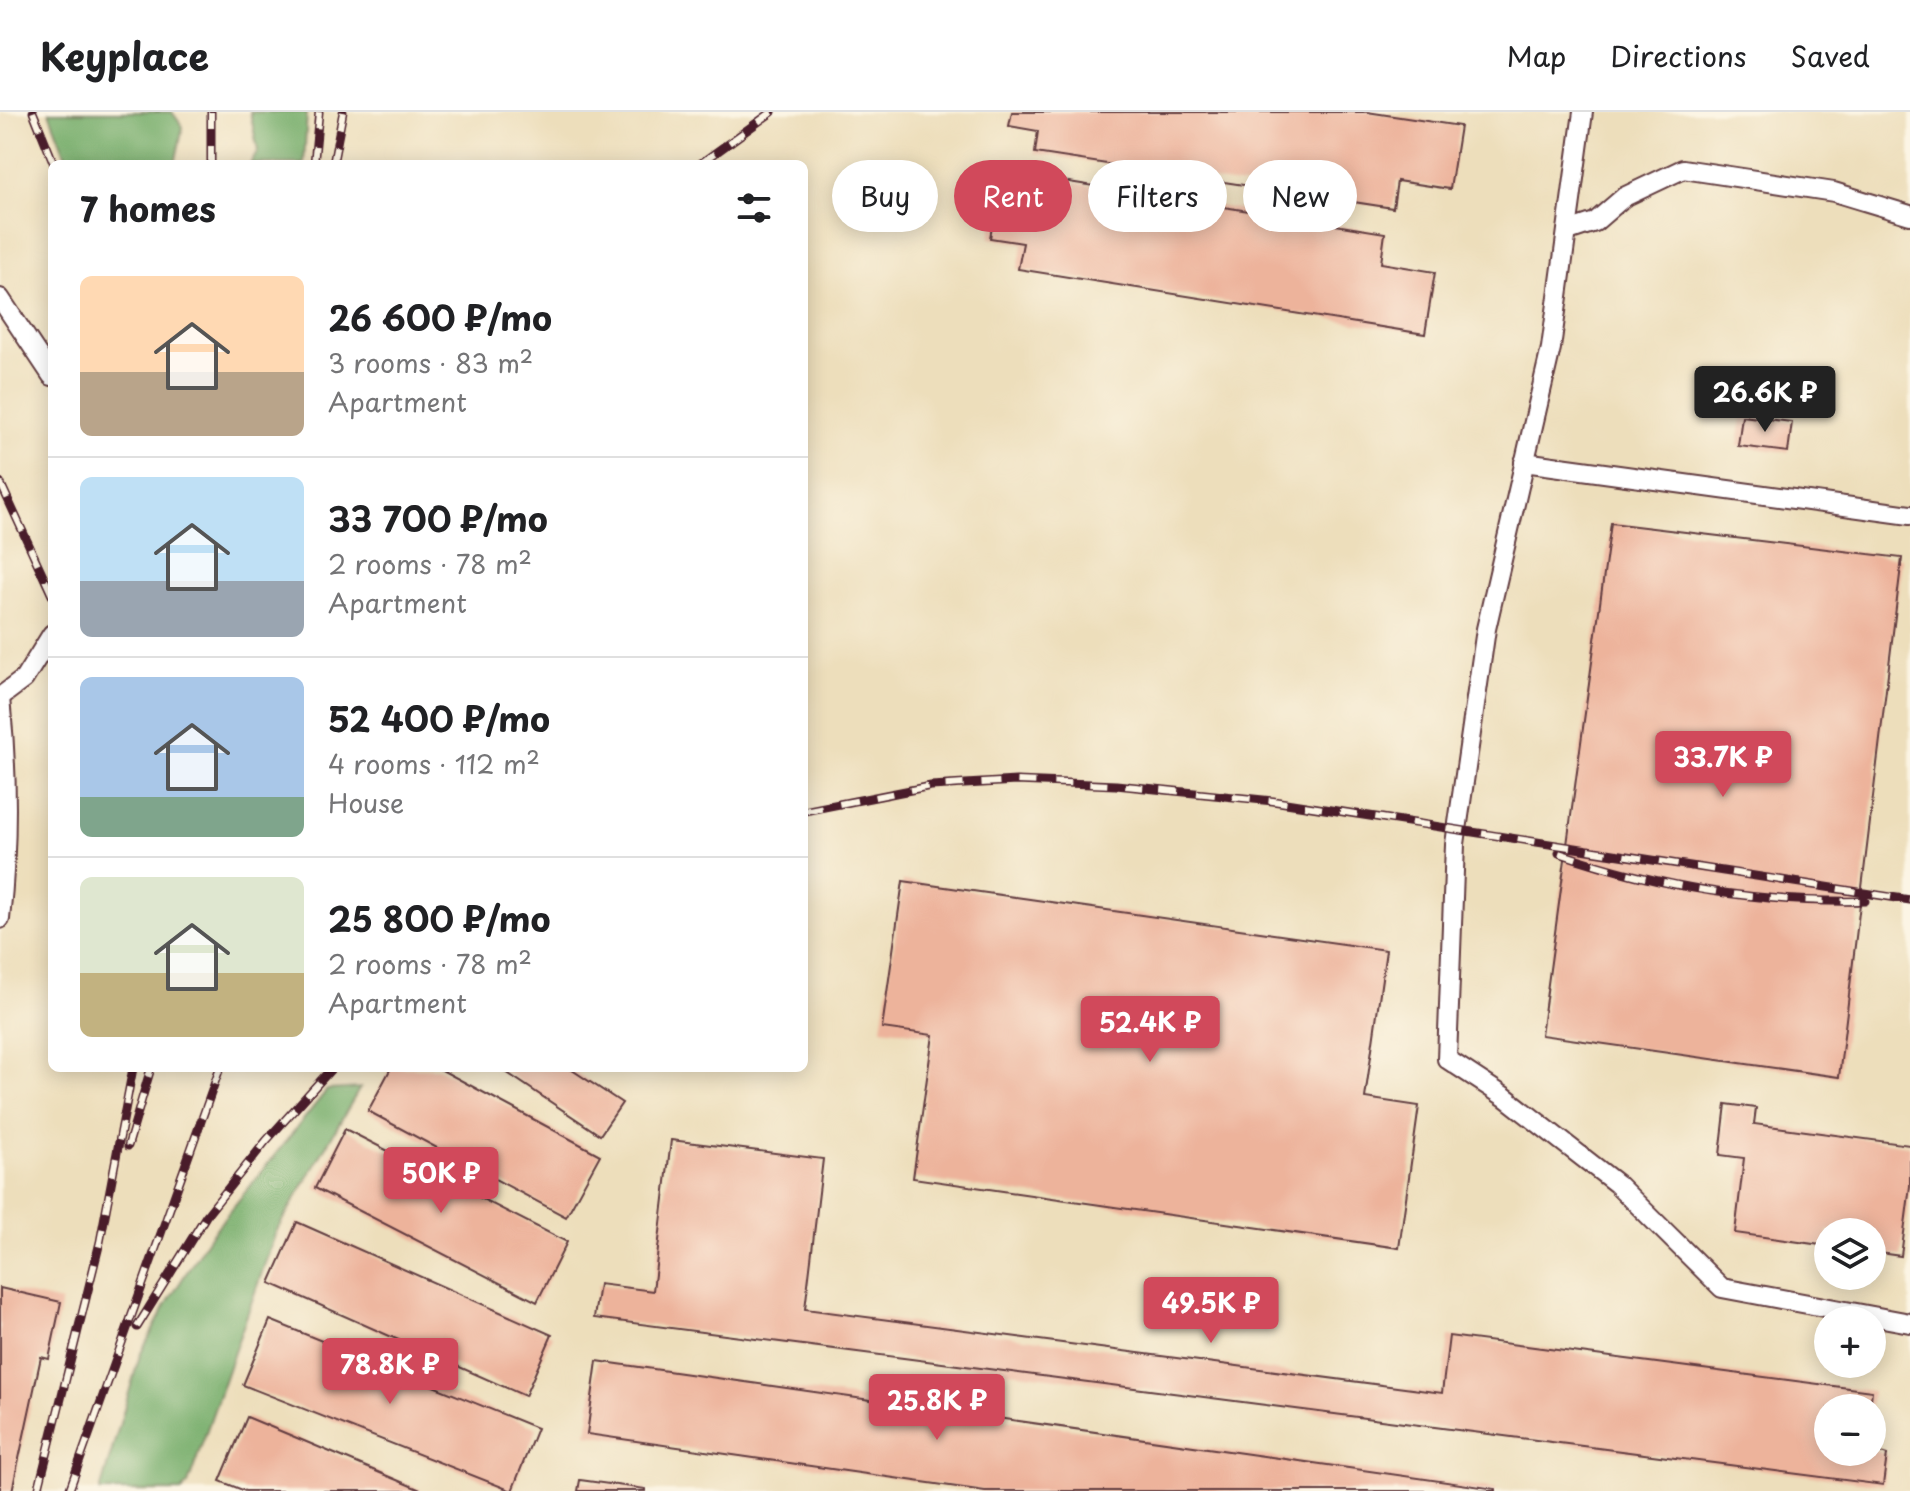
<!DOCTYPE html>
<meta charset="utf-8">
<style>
body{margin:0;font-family:"Playpen Sans",sans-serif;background:#f6f6f6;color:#202124;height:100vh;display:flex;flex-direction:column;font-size:30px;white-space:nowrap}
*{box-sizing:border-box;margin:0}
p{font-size:26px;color:#757577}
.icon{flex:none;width:44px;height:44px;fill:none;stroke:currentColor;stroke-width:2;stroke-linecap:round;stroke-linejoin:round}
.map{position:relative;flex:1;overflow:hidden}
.panel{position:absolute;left:48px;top:48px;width:760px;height:912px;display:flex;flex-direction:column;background:#fff;border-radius:12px;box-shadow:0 4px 20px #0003}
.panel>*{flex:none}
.guide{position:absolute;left:832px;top:48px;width:760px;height:72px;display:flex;gap:16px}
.buttons{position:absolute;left:1814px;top:1106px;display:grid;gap:16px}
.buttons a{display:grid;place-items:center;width:72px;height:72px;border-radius:50%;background:#fff;box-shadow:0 4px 20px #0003;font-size:40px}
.price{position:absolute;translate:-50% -68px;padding:0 18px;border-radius:8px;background:#d1495b;color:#fff;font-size:26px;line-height:52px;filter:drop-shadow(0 2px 4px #0008)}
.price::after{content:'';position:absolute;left:50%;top:48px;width:24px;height:18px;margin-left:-12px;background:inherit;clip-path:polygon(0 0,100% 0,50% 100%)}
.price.current{background:#222;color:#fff}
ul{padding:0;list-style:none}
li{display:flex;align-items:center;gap:24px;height:200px;padding:0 32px}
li+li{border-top:2px solid #e0e0e0}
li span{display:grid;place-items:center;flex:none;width:224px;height:160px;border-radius:12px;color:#555}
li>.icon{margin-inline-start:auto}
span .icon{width:96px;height:96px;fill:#fffc;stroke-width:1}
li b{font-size:34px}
h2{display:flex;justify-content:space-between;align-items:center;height:96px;padding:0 32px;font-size:34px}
.tag{padding:0 28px;border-radius:36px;background:#fff;box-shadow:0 4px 20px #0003;font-size:28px;line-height:72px}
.tag.current{background:#d1495b;color:#fff}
header{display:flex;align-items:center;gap:48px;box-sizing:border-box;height:112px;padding:0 40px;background:#fff;border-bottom:2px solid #e0e0e0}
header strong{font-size:38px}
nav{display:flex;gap:44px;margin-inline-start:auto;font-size:28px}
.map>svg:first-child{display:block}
.forest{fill:#76ad6a;stroke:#60664a;stroke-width:2}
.building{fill:#edb39b}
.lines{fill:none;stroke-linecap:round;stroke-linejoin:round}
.service-casing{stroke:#623c41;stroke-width:22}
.service{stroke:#fff;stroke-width:18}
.rail-casing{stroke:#4a1f2b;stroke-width:9}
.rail{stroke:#fcf5e5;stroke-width:6;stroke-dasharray:18;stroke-linecap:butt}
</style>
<header>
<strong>Keyplace</strong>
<nav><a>Map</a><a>Directions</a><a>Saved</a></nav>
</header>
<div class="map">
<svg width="1910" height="1379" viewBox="0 0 1910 1379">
<rect width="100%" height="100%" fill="#fcf5e5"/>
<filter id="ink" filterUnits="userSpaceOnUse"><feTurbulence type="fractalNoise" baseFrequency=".0125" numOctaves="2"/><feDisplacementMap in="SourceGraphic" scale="16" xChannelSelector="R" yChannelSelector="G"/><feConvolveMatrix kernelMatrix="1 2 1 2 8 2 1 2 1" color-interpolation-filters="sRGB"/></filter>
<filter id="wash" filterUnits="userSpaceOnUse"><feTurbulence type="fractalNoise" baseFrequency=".006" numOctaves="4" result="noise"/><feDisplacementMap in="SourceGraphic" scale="32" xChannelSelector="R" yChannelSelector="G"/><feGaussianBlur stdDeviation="1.8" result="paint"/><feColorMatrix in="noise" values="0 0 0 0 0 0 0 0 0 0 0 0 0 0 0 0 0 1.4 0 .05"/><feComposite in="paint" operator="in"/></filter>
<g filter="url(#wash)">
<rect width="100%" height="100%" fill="#eddebb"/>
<g class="forest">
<path d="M49,0H172L183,15L175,52H69Z"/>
<path d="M250,0H307L304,52H250L258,39Z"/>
<path d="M360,976L276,1120L188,1372L182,1379H100L140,1243L166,1193L209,1125L327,978Z"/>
</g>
<g id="blocks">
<g class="building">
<path d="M1012,0H1367L1460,14L1450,77L1397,69L1393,96L1035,41L1038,19L1009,14Z"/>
<path d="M1032,64L1385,121L1381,151L1435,160L1425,222L1018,157L1023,131L990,126L996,92L1027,97Z"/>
<path d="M1742,304L1792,310L1788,340L1738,334Z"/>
<path d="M1611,411L1902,446L1839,965L1541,923Z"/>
<path d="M903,769L1386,838L1365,986L1419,994L1399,1136L913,1066L933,923L882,916Z"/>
<path d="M391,956H438L600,1043L566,1105L368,999Z"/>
<path d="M500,956H569L622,991L600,1023Z"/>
<path d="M1726,992L1756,996L1754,1012L1910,1033V1074L1901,1144L1872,1140V1120H1828V1134L1735,1121L1744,1046L1720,1043Z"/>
<path d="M345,1017L567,1130L537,1190L315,1076Z"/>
<path d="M671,1028L823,1047L805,1197L1442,1281L1449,1224L1872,1279L1870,1296H1828V1340L1872,1338L1887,1343L1883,1373L594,1206L599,1172L653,1179Z"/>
<path d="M297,1110L552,1223L525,1284L270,1171Z"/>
<path d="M0,1176L61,1190L49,1247L41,1245L12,1379H0Z"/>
<path d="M270,1208L537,1316L512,1379L243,1273Z"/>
<path d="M597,1249L1496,1377V1379H985L587,1322Z"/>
<path d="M247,1305L423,1379H245L220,1369Z"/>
<path d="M580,1368L646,1377V1379H578Z"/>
</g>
</g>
</g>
<g filter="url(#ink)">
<use href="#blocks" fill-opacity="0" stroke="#623c41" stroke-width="2"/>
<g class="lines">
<defs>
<g id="service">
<path d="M1583,0L1551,236L1486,517L1455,732L1447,947L1505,985L1617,1072L1722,1176L1910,1211"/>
<path d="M1568,119L1595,110L1624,85L1683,57L1834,80L1910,103"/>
<path d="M0,186L52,264"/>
<path d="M1524,350L1910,403"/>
<path d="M0,585L24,567L52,522"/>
<path d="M0,586C8,660 8,733 0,807"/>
</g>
</defs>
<use href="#service" class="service-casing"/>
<use href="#service" class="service"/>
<defs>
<g id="rail">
<path d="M33,0L54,52"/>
<path d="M211,52V0"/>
<path d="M314,52L319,0"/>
<path d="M333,52L343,0"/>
<path d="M700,52L772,0"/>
<path d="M0,370L52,483"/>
<path d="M804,699L931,674L1016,669L1116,673L1273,689L1910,788"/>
<path d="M1559,741C1663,776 1756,791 1865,789"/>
<path d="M128,1034L151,956"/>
<path d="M137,1215L206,1104L266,1029L332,956"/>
<path d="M38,1379L100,1130L133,956"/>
<path d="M69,1379L220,956"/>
</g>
</defs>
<use href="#rail" class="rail-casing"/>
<use href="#rail" class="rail"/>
</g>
</g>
</svg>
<div class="buttons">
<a><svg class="icon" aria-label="layers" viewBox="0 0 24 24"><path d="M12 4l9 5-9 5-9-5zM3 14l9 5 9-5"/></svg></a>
<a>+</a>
<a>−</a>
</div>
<b class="price current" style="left:1765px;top:322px">26.6K ₽</b>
<b class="price" style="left:1723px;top:687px">33.7K ₽</b>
<b class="price" style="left:1150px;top:952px">52.4K ₽</b>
<b class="price" style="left:441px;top:1103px">50K ₽</b>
<b class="price" style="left:1211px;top:1233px">49.5K ₽</b>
<b class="price" style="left:390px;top:1294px">78.8K ₽</b>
<b class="price" style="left:937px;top:1330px">25.8K ₽</b>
<div class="guide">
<a class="tag">Buy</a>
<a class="tag current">Rent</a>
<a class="tag">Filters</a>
<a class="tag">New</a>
</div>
<section class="panel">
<h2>7 homes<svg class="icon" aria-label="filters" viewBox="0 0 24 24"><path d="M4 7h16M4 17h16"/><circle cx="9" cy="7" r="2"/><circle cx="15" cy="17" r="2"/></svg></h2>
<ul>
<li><span style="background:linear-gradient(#ffd9b3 60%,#b9a48a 0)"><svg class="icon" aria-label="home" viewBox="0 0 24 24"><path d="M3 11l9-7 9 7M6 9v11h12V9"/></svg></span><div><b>26 600 ₽/mo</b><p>3 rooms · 83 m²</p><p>Apartment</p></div></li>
<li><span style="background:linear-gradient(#bfe0f5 65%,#9aa5b1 0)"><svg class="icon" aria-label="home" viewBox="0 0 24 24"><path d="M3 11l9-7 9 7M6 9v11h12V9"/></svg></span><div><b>33 700 ₽/mo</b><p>2 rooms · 78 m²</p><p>Apartment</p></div></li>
<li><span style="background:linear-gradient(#a9c7e8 75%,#7fa58c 0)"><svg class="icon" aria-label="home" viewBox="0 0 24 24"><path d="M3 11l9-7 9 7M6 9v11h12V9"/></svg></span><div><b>52 400 ₽/mo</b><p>4 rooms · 112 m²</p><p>House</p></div></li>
<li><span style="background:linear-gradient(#dfe7d0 60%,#c2b280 0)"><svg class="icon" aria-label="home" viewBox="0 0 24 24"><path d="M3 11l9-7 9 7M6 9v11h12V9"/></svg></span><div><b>25 800 ₽/mo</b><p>2 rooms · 78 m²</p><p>Apartment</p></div></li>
</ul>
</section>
</div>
